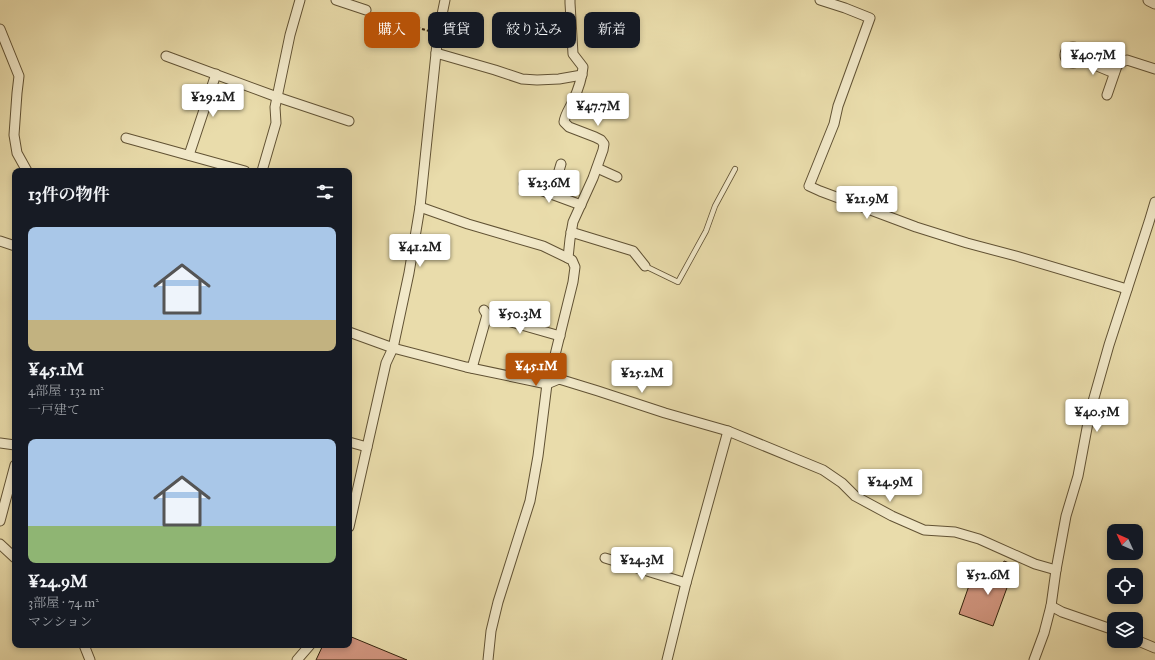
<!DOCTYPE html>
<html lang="ja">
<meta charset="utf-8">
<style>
body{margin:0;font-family:"IM FELL Great Primer","Noto Serif JP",serif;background:#242831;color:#f1f3f6;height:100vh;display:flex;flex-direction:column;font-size:15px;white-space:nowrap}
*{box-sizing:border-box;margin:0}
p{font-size:13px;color:#9ea1a6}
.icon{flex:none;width:22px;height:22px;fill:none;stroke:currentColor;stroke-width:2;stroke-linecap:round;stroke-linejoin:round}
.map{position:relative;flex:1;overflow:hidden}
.drawer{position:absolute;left:12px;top:168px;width:340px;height:480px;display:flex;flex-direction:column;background:#171b24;border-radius:8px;box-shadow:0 2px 6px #0003}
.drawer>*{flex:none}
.top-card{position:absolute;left:364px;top:12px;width:380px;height:36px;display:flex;gap:8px}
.needle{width:26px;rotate:314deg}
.fabs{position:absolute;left:1107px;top:524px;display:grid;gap:8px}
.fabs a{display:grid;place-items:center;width:36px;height:36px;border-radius:8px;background:#171b24;box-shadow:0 2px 6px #0003;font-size:20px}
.price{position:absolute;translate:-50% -34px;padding:0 9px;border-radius:4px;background:#fff;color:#222;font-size:13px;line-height:26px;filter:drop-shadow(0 1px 2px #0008)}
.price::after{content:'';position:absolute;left:50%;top:24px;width:12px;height:9px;margin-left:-6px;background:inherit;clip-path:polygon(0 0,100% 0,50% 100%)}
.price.current{background:#b45309;color:#fff}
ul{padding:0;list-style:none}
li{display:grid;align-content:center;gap:8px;height:212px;padding:0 16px}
li span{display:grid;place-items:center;height:124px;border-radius:8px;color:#555}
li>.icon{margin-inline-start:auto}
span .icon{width:72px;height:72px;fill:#fffc;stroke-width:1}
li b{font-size:17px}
h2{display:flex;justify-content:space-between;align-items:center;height:48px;padding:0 16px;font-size:17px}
.tag{padding:0 14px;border-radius:8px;background:#171b24;box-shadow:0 2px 6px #0003;font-size:14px;line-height:36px}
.tag.current{background:#b45309;color:#fff}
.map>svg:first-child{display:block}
.building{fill:#d29680;stroke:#34240d}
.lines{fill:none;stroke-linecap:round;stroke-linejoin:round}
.service-casing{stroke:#615234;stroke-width:6}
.minor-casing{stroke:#615234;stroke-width:11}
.tertiary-casing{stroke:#615234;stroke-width:13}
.path{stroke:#34240d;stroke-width:2;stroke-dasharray:3 2;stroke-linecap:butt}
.service{stroke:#f1e8c8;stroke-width:4.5}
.minor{stroke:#f1e8c8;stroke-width:9}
.tertiary{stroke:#f1e8c8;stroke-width:11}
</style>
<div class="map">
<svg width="1155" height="660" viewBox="0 0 1155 660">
<rect width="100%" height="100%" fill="#e9dcab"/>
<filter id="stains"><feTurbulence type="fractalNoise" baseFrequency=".005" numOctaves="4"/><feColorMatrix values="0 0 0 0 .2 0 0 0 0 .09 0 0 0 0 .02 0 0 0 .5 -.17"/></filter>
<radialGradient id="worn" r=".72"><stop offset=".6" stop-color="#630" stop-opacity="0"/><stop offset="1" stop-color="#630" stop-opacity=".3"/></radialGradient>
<g class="building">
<path d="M1004,561L1017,566L1010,586L1008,585L993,626L959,614L971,580L979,583L980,579L995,584Z"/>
<path d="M349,636L407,660H316L323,645H349Z"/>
</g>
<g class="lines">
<defs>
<path id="service" d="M645,266L678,282L706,231L715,206L735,169"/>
<g id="minor">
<path d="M336,0L366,10"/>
<path d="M820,0L845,8L870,18L838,106L834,124L809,186L820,191L916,227L967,243L1016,256L1127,289"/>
<path d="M0,29L19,76L17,93L14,135L17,153L27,171"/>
<circle cx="1073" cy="55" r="8"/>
<path d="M436,53L495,70L522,79L537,80L559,79L582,75"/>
<path d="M166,56L277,97L349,121"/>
<path d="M1080,59L1114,73"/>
<path d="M1107,95L1117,66L1120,63L1127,60L1155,69"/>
<path d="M126,138L245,171"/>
<path d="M189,155L216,74"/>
<path d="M597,168L617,177"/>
<path d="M262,171L276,123L275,107L290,35L300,0"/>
<path d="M524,184L581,205"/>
<path d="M552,194L561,164"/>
<path d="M420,207L468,224L543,246L572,260L575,267L573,282L554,359L553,370L547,384L538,456L530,501L498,602L491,631L488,660"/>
<path d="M571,232L633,251L645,266"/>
<path d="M0,241L15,246"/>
<path d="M568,258L570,239L573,222L593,178L603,150L604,144L601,140L595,137L569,127L564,122C565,114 570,108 573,101C578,90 582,79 583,67L573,54L570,3V0"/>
<path d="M487,315L560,336"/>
<path d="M349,332L393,348L466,367L547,384L559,379L598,391L665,413L728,431L823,470L842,483L855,496L892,516L924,530L955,532L979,539L1035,564L1056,570"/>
<path d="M472,368L487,315L484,310"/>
<path d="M349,442L367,447"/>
<path d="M0,443L15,445"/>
<path d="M0,521L15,465"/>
<path d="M349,527L386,363L393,348L409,273L420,207L438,34L445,0"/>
<path d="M0,544L15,558"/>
<path d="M605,558L686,583"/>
<path d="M1051,606L1062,612L1114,630"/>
<path d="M1136,640L1155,648"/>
<path d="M84,645L90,660"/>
<path d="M297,660L310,645"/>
<path d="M667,660L686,583L728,431"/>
<path d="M1034,660L1044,633L1051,606L1056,570L1066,516L1078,476L1090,412L1109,345L1149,222L1155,202"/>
</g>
<path id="tertiary" d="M1149,0L1155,3"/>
</defs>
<use href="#service" class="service-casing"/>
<use href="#minor" class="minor-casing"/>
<use href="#tertiary" class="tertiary-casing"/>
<path class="path" d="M374,15L429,31"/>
<use href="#service" class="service"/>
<use href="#minor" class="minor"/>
<use href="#tertiary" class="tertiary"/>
</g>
<rect width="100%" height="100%" filter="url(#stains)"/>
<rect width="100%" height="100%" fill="url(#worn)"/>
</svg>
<div class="fabs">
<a><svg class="needle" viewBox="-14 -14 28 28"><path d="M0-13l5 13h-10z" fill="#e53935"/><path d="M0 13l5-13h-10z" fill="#9ea1a6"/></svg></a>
<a><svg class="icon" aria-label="locate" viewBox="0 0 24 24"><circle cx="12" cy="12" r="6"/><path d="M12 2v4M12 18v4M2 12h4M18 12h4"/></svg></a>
<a><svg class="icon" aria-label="layers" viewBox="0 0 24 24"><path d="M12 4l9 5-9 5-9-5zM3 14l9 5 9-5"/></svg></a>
</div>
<b class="price" style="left:1093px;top:76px">¥40.7M</b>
<b class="price" style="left:213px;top:118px">¥29.2M</b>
<b class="price" style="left:598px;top:127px">¥47.7M</b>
<b class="price" style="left:549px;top:204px">¥23.6M</b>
<b class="price" style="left:867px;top:220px">¥21.9M</b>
<b class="price" style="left:420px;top:268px">¥41.2M</b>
<b class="price" style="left:520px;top:335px">¥50.3M</b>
<b class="price current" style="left:536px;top:387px">¥45.1M</b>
<b class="price" style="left:642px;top:394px">¥25.2M</b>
<b class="price" style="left:1097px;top:433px">¥40.5M</b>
<b class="price" style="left:890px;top:503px">¥24.9M</b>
<b class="price" style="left:642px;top:581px">¥24.3M</b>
<b class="price" style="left:988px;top:596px">¥52.6M</b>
<div class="top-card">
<a class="tag current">購入</a>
<a class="tag">賃貸</a>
<a class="tag">絞り込み</a>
<a class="tag">新着</a>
</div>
<section class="drawer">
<h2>13件の物件<svg class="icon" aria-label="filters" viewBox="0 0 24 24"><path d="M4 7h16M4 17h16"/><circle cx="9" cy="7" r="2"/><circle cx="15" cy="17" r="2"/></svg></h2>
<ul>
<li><span style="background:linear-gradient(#a9c7e8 75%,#c2b280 0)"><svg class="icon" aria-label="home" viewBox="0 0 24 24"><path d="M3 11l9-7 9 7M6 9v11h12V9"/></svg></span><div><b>¥45.1M</b><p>4部屋 · 132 m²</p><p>一戸建て</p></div></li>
<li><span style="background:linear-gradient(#a9c7e8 70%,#8fb573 0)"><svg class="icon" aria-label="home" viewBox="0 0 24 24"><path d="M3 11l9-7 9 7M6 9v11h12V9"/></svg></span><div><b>¥24.9M</b><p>3部屋 · 74 m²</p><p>マンション</p></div></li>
</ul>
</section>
</div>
